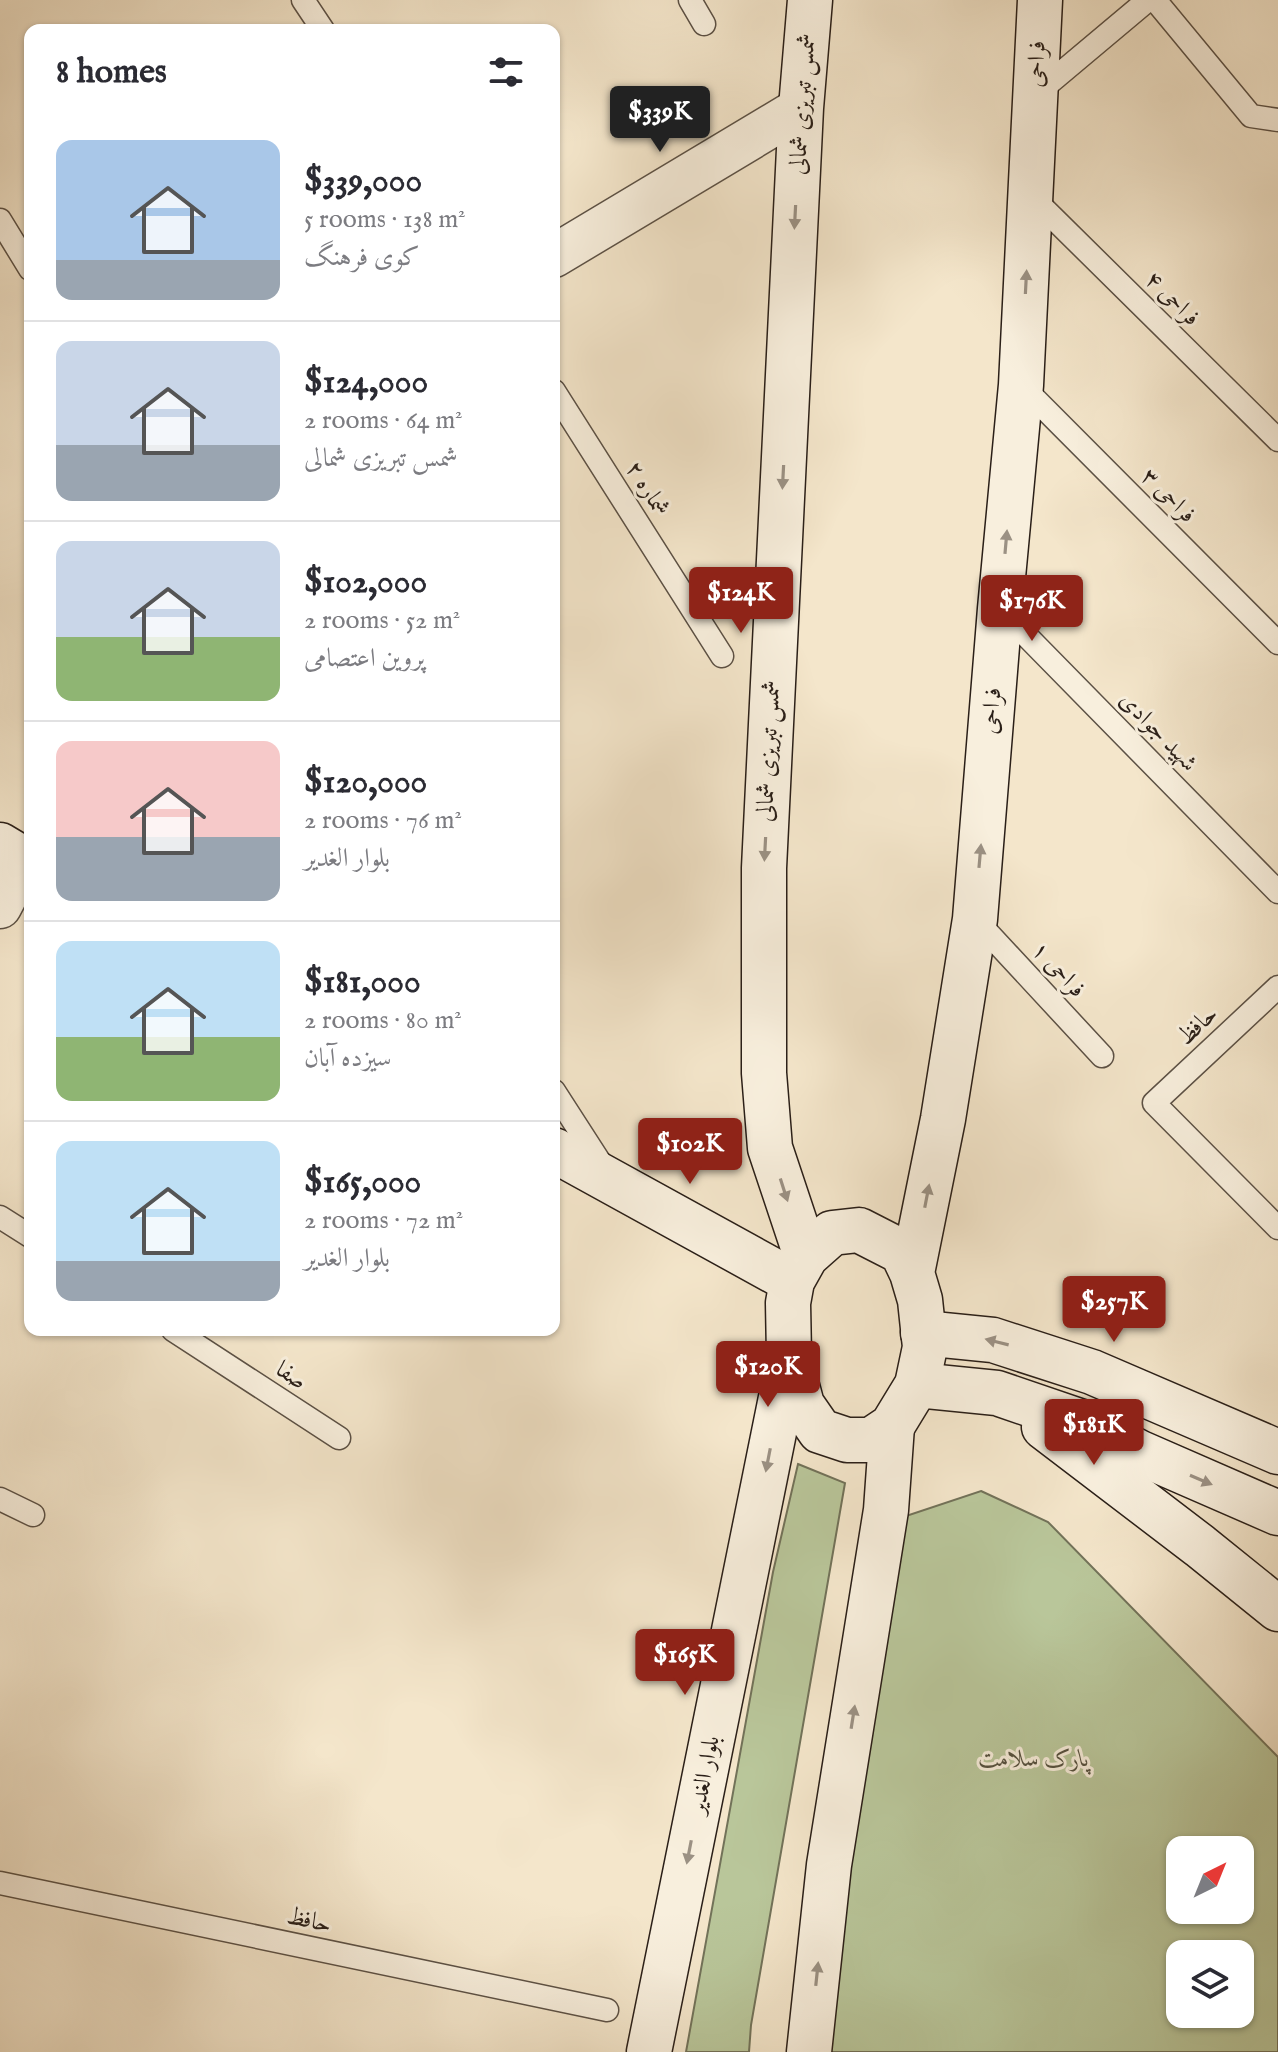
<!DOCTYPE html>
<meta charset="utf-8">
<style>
body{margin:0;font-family:"IM FELL English",Amiri,serif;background:#f2f2f3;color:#2b2b33;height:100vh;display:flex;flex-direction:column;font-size:30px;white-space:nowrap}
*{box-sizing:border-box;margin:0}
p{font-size:26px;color:#7c7c81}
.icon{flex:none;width:44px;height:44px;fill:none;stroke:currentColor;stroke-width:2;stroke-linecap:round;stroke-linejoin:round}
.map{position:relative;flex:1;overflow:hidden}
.details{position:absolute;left:24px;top:24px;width:536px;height:1312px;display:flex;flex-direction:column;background:#fff;border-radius:16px;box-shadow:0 2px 6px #0004}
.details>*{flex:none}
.needle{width:52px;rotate:43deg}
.controls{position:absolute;left:1166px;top:1836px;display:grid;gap:16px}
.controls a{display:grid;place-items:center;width:88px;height:88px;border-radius:16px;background:#fff;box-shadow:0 2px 6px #0004;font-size:40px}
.price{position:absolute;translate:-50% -68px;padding:0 18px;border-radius:8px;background:#8f2418;color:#fff;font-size:26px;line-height:52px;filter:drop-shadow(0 2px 4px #0008)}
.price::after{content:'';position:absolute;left:50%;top:48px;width:24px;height:18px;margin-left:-12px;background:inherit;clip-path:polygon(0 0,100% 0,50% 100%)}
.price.active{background:#222;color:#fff}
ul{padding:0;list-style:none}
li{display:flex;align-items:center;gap:24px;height:200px;padding:0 32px}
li+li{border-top:2px solid #e1e1e2}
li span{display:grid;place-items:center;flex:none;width:224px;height:160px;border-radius:16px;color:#555}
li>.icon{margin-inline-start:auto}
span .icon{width:96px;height:96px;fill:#fffc;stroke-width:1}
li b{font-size:34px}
h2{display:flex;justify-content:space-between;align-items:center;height:96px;padding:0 32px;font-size:34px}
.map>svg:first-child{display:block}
.green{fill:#b9c69a;stroke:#727259;stroke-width:2;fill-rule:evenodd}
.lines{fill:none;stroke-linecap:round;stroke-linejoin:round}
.lane-casing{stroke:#5c5145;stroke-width:25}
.street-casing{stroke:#5c5145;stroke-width:45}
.secondary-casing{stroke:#2a1f18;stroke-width:47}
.lane{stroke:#f8efdd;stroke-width:22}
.street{stroke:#f8efdd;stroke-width:42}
.secondary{stroke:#f8efdd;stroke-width:44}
.oneway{fill:#9b9184}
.labels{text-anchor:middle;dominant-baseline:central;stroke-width:6;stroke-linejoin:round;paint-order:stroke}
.street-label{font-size:24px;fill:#2a1f18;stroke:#f8efdd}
.park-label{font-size:24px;font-style:italic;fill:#55513f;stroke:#f8efdd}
</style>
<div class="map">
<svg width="1278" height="2052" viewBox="0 0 1278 2052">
<rect width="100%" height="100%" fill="#f4e6cb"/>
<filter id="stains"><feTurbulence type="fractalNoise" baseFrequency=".0025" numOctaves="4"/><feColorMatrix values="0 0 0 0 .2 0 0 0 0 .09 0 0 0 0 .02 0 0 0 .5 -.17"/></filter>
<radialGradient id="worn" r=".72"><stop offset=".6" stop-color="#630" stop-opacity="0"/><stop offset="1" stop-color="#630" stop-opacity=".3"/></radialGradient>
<g class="green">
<path d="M798,1464L845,1483L751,2025L749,2052H686L773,1572Z"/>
<path d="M981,1491L1048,1522L1278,1757V2052H798L906,1516ZM1180,1850H1240V1910H1180ZM1180,1954H1240V2014H1180Z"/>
</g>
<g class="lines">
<defs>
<g id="lane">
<path d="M303,0L323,30"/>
<path d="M690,0L704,24"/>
<path d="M1155,0L1251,116L1278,120"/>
<path d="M1036,94L1148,0"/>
<path d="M1031,196L1278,440"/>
<path d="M0,220L30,269"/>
<path d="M1021,385L1278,643"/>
<path d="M554,391L722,656"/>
<path d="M1001,610L1278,892"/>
<path d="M975,919L1102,1056"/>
<path d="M1278,987L1154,1103L1278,1228"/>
<path d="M554,1091L603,1167"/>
<path d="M0,1217L30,1236"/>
<path d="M173,1330L339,1438"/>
<path d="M0,1499L33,1515"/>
<path d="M0,1883L607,2010"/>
</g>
<g id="street">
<path d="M554,256L801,108"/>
<path d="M0,907L25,860"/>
</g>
<g id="secondary">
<path d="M0,845L30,863"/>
<path d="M554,1150L792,1281"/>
<path d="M806,1256L770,1148L764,1073V868L801,108L810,0"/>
<path d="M912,1273L902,1252L859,1230L832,1233L806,1256L792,1281L788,1303L789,1356L802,1405L820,1431L847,1440H871L892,1426L917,1385L925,1347L920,1300L912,1273L943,1119L975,919L1000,609L1021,385L1040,0"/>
<path d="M923,1333L993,1340L1092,1372L1278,1452"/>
<path d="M917,1385L997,1393L1082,1422L1138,1452L1278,1513"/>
<path d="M1044,1427L1200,1546L1278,1609"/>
<path d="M649,2052L788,1363"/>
<path d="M809,2052L829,1865L886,1510L892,1426"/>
</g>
</defs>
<use href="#lane" class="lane-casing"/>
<use href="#street" class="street-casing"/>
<use href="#secondary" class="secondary-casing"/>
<use href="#lane" class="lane"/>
<use href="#street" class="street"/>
<use href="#secondary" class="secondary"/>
</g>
<defs><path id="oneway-solid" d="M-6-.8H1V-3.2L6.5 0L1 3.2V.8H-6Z" transform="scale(2)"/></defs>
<g class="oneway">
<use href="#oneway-solid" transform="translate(795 217) rotate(93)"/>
<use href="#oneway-solid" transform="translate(1026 282) rotate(-87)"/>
<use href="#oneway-solid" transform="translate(783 477) rotate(93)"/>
<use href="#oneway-solid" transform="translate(1006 542) rotate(-85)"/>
<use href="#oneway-solid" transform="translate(765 849) rotate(93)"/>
<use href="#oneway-solid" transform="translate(980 856) rotate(-85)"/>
<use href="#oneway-solid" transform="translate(784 1190) rotate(72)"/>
<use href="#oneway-solid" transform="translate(927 1196) rotate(-79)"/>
<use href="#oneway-solid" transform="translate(997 1342) rotate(-166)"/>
<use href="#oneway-solid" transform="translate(768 1460) rotate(101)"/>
<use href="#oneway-solid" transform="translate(1201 1480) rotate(23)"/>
<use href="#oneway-solid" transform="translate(853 1717) rotate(-81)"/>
<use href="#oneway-solid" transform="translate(689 1852) rotate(101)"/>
<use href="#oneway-solid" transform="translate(817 1974) rotate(-84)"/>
</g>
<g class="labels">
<g class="street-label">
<text transform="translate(1037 64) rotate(-87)">فراحی</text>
<text transform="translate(803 104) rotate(-86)">شمس تبریزی شمالی</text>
<text transform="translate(1172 299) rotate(45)">فراحی ۴</text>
<text transform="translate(647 489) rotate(58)">شماره ۲</text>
<text transform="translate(1168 496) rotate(45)">فراحی ۳</text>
<text transform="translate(992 711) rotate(-85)">فراحی</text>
<text transform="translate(1158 732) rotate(46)">شهید جوادی</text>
<text transform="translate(769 751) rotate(-87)">شمس تبریزی شمالی</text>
<text transform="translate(1058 970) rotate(47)">فراحی ۱</text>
<text transform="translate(1198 1026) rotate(-43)">حافظ</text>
<text transform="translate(291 1376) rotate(33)">صفا</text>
<text transform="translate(705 1775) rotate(-79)">بلوار الغدیر</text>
<text transform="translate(309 1921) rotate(12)">حافظ</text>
</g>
<g class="park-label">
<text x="1034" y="1759">پارک سلامت</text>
</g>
</g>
<rect width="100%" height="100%" filter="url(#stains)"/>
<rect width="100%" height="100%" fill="url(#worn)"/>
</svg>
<div class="controls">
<a><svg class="needle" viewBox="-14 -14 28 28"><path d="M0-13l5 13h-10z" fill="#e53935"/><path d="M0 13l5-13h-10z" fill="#7c7c81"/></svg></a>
<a><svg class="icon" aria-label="layers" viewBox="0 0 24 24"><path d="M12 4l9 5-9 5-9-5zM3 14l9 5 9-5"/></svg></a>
</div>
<b class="price active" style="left:660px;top:154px">$339K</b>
<b class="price" style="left:741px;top:635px">$124K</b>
<b class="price" style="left:1032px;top:643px">$176K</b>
<b class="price" style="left:690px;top:1186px">$102K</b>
<b class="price" style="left:1114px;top:1344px">$257K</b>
<b class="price" style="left:768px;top:1409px">$120K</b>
<b class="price" style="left:1094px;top:1467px">$181K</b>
<b class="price" style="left:685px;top:1697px">$165K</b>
<section class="details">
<h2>8 homes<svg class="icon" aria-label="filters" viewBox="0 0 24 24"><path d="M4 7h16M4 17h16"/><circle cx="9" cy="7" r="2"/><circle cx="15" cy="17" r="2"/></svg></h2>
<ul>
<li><span style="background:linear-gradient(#a9c7e8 75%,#9aa5b1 0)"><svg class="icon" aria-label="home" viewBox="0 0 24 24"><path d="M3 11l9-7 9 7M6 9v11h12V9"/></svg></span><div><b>$339,000</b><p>5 rooms · 138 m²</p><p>کوی فرهنگ</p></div></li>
<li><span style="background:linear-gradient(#c9d6e8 65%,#9aa5b1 0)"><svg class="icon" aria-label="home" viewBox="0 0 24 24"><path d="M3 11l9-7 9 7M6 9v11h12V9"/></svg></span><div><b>$124,000</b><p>2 rooms · 64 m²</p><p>شمس تبریزی شمالی</p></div></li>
<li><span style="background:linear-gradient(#c9d6e8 60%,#8fb573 0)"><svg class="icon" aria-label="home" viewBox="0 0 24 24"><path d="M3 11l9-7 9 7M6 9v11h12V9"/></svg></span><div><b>$102,000</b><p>2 rooms · 52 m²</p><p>پروین اعتصامی</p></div></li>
<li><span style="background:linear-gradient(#f6c9c9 60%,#9aa5b1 0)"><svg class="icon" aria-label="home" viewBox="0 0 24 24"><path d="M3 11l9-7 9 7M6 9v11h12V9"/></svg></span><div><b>$120,000</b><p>2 rooms · 76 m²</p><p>بلوار الغدیر</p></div></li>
<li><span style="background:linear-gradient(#bfe0f5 60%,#8fb573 0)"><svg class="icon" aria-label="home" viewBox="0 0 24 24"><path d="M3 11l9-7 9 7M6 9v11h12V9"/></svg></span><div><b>$181,000</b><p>2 rooms · 80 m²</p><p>سیزده آبان</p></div></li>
<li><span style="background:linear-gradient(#bfe0f5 75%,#9aa5b1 0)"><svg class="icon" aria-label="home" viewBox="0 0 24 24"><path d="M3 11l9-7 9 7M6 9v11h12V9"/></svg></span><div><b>$165,000</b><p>2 rooms · 72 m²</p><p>بلوار الغدیر</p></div></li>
</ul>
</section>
</div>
